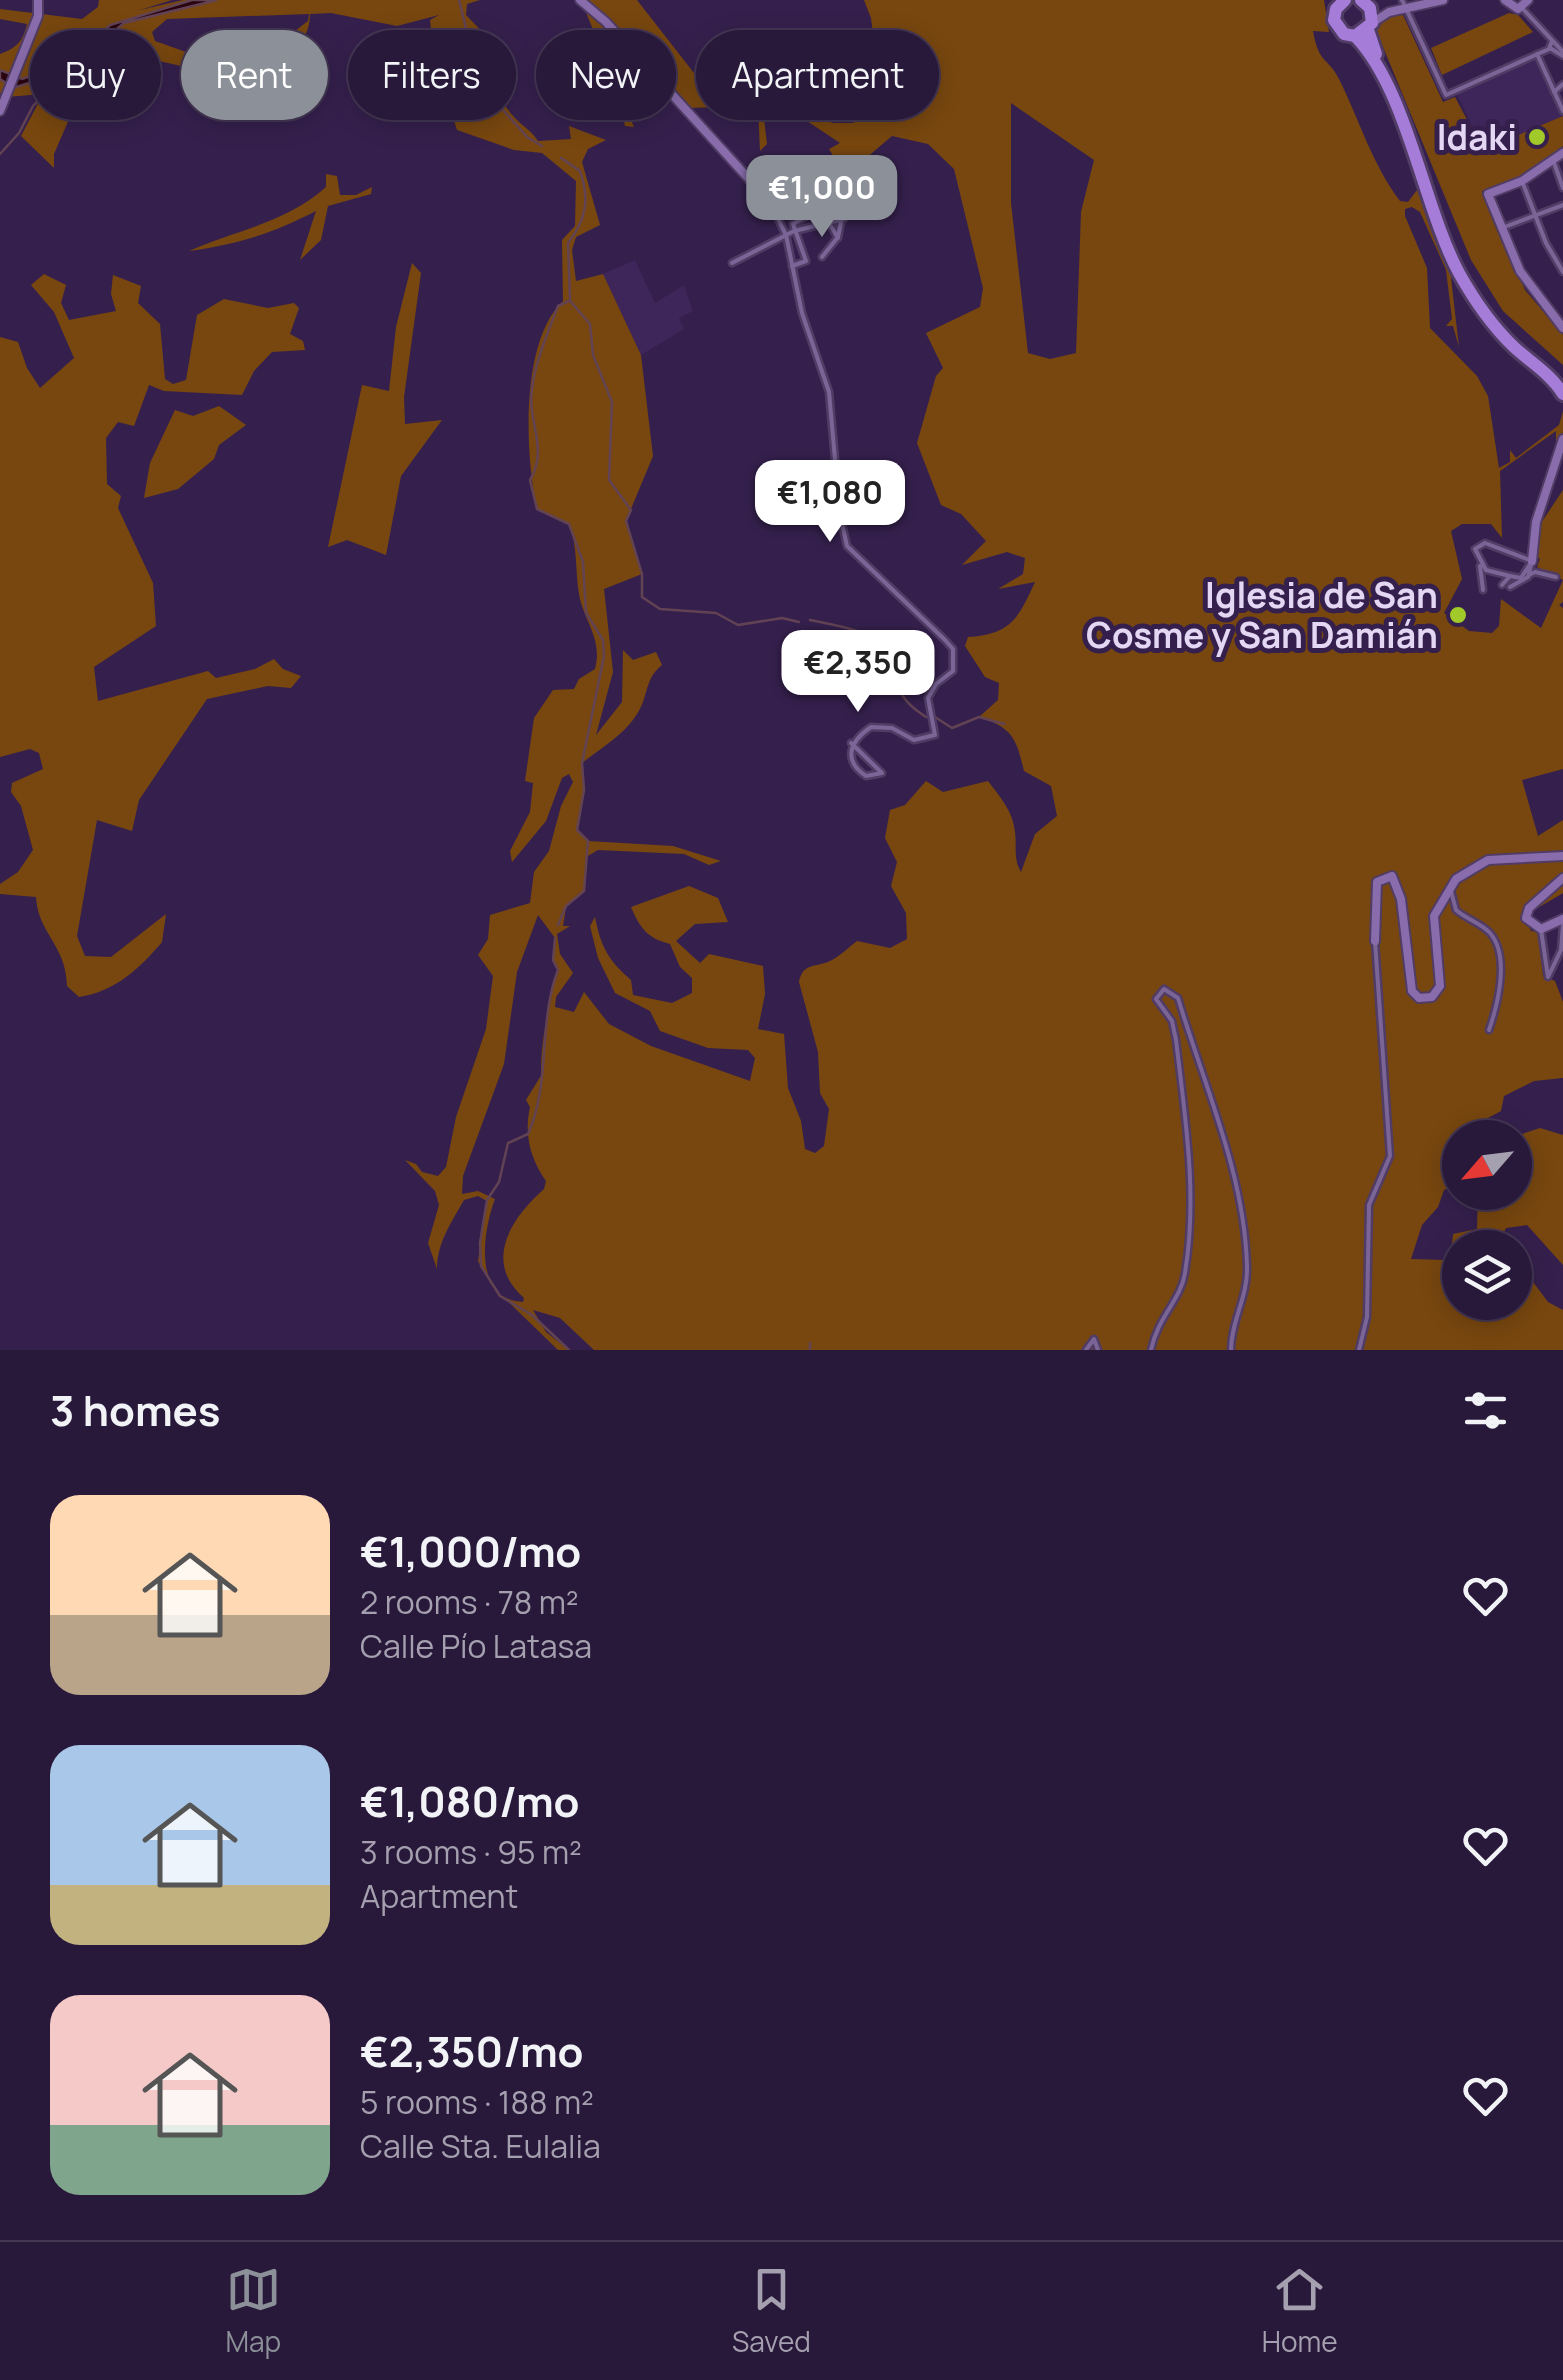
<!DOCTYPE html>
<meta charset="utf-8">
<style>
body{margin:0;font-family:Manrope,sans-serif;background:#342545;color:#f1f3f6;height:100vh;display:flex;flex-direction:column;font-size:38px;white-space:nowrap}
*{box-sizing:border-box;margin:0}
p{font-size:32px;color:#a5a0af}
.icon{flex:none;width:55px;height:55px;fill:none;stroke:currentColor;stroke-width:2;stroke-linecap:round;stroke-linejoin:round}
.map{position:relative;height:1350px;overflow:hidden}
.details{display:flex;flex-direction:column;background:#28183a;flex:1}
.details>*{flex:none}
.banner{position:absolute;left:30px;top:30px;width:1000px;height:90px;display:flex;gap:20px}
.needle{width:65px;rotate:242deg}
.tools{position:absolute;left:1442px;top:1120px;display:grid;gap:20px}
.tools a{display:grid;place-items:center;width:90px;height:90px;border-radius:50%;background:#28183a;box-shadow:0 5px 25px #0003,0 0 0 2px #443754;font-size:50px}
.price{position:absolute;translate:-50% -85px;padding:0 22px;border-radius:20px;background:#fff;color:#222;font-size:32px;line-height:65px;filter:drop-shadow(0 2px 5px #0008)}
.price::after{content:'';position:absolute;left:50%;top:60px;width:30px;height:22px;margin-left:-15px;background:inherit;clip-path:polygon(0 0,100% 0,50% 100%)}
.price.selected{background:#8c9099;color:#fff}
ul{padding:0;list-style:none}
li{display:flex;align-items:center;gap:30px;height:250px;padding:0 50px}
li span{display:grid;place-items:center;flex:none;width:280px;height:200px;border-radius:30px;color:#555}
li>.icon{margin-inline-start:auto}
span .icon{width:120px;height:120px;fill:#fffc;stroke-width:1}
li b{font-size:42px}
h2{display:flex;justify-content:space-between;align-items:center;height:120px;padding:0 50px;font-size:42px}
.tag{padding:0 35px;border-radius:45px;background:#28183a;box-shadow:0 5px 25px #0003,0 0 0 2px #443754;font-size:35px;line-height:90px}
.tag.selected{background:#8c9099;color:#fff}
.tab-bar{display:flex;justify-content:space-around;align-items:center;height:140px;border-top:2px solid #443754;background:#28183a;font-size:28px;color:#a5a0af}
.tab-bar a{display:grid;justify-items:center;gap:5px}
.tab-bar .selected{color:#8c9099}
.map>svg:first-child{display:block}
.built{fill:#3f265a}
.green{fill:#78470f;fill-rule:evenodd}
.water{fill:#2a0310;stroke:#624354;stroke-width:2.5}
.lines{fill:none;stroke-linecap:round;stroke-linejoin:round}
.stream{stroke:#624354;stroke-width:2.5}
.river{stroke:#2a0310;stroke-width:6}
.street-casing{stroke:#503c64;stroke-width:9}
.secondary-casing{stroke:#503c64;stroke-width:12}
.highway-casing{stroke:#503c64;stroke-width:18}
.street{stroke:#7b6597;stroke-width:4}
.secondary{stroke:#886cab;stroke-width:8}
.highway{stroke:#a67cd9;stroke-width:12}
.poi-dot{fill:#a1c92a;stroke:#35204d;stroke-width:4}
.labels{text-anchor:middle;dominant-baseline:central;stroke-width:10;stroke-linejoin:round;paint-order:stroke}
.poi-label{font-size:35px;font-weight:bold;fill:#e3d7f4;stroke:#35204d;text-anchor:end}
</style>
<div class="map">
<svg width="1563" height="1350" viewBox="0 0 1563 1350">
<rect width="100%" height="100%" fill="#35204d"/>
<g class="built">
<path d="M1537,59L1563,116L1483,150L1457,94Z"/>
<path d="M635,260L655,303L684,285L693,311L679,318L684,329L641,355L603,274Z"/>
</g>
<g class="green">
<path d="M99,0H172L140,10L183,0H480L467,4L466,15L493,43L483,51C487,75 498,100 515,118C523,127 531,130 538,141L571,139L569,126L606,140L588,149L582,162L600,225L576,237L572,250L576,281L603,274L641,355L653,456L626,521L642,574L604,589L613,672L596,735L622,702L623,650L633,660L656,652L662,665C644,679 649,696 637,714C624,735 601,748 582,763L584,790L577,830L588,841L673,846L721,861L709,865L684,854L598,850L586,857L584,891L566,907L563,926H570L557,934L560,954L573,973L556,997L555,1007L574,1012L584,992L609,1024L651,1046L750,1081L755,1058L748,1050L708,1048L660,1031L650,1011L615,993L598,958L590,926L595,917C601,947 608,960 631,980L633,995L672,1003L692,993V978L680,967L670,944C647,938 640,928 631,907L689,886L718,898L728,922L695,924L676,941L700,963L709,954L763,966L765,994L758,1029L784,1034L788,1088L801,1121L805,1149L815,1153L824,1146L829,1109L820,1093L818,1052L799,982C803,962 815,968 830,961C839,957 849,947 857,941L890,948L907,939L906,913L891,886L897,862L885,838L890,810L905,805L926,781L943,792L988,781C1000,797 1013,811 1015,832C1017,847 1013,859 1021,872L1035,834L1057,816L1051,786L1024,771C1016,738 1013,728 979,717L998,700L999,683L985,677L965,646L968,637C1011,634 1018,619 1035,582L998,589L1023,574L1025,558L1007,552L962,565L986,541L961,514L941,505L917,443L936,376L943,368L926,333L980,307L983,288L954,169L928,144L892,136L865,159L858,178L838,164L829,149L840,143L807,121L763,110L767,144L760,151L758,106L687,108L649,72L629,81L627,111L634,127L625,126L610,56L596,37L581,0H637L715,100L771,101L833,123H852L889,112L892,103L879,81L871,18L864,0H1324L1329,32L1313,31C1319,65 1328,57 1339,79C1359,119 1372,164 1400,201L1408,202L1417,190L1455,278H1451L1459,347L1453,326H1446L1452,319L1446,270L1420,212L1412,207L1405,209V216L1427,268L1430,328L1477,376L1488,396L1499,468L1510,462V450L1516,458L1559,425L1563,411V432L1556,449V431L1500,471L1502,538L1491,524H1462L1451,531L1462,579L1444,613L1469,631L1492,633L1499,626L1501,599L1541,628L1563,580L1537,567L1540,559L1536,556L1541,523L1563,490V602L1559,605L1563,608V769L1522,780L1538,836L1563,820V893L1524,916L1531,931L1538,932L1543,976L1555,981L1563,1002V1078L1534,1081L1504,1096L1501,1111L1473,1126L1475,1137L1460,1138V1183L1444,1190L1438,1207L1422,1225L1411,1259L1444,1260L1451,1255L1453,1234L1477,1229L1478,1193L1515,1192L1513,1137L1540,1128L1563,1135V1265L1527,1225L1506,1228L1499,1242L1504,1247L1460,1248V1302H1515V1258L1548,1302L1563,1310V1350H594L560,1318L533,1310L546,1332L569,1350H558L492,1286L478,1261L487,1201L478,1196L464,1200C451,1223 437,1243 437,1269L428,1243L439,1205L435,1191L405,1160L416,1164L422,1172L438,1176L446,1167L456,1117L486,1029L493,976L478,955L488,939L490,915L530,903L534,872L549,851L561,806L573,782L569,774L562,778L546,821L512,862L510,851L530,812L533,783L525,781L534,718L553,690L574,689L579,679L595,669C603,638 584,622 579,594C575,570 578,547 569,524L537,509C525,454 520,342 563,301L562,240L575,226L576,181L542,153L514,150L457,130L434,58L430,20L439,15L397,26L331,13L310,14C310,31 302,39 298,54C293,75 298,81 289,104L245,93L217,92L190,68L150,59L140,66L153,68L152,71L124,75L120,59L100,63L102,85L80,94L54,154V168L21,136L43,94L6,97L0,93V54C17,48 23,41 27,24L0,19V9L82,19L98,7ZM309,14L308,21C274,47 250,68 207,70L206,59L155,41L152,32L167,19ZM1011,103L1094,160L1081,212L1076,353L1050,359L1028,353L1011,203ZM538,915L555,938L553,960L558,970C551,988 538,1056 542,1074L526,1100L530,1107C524,1134 530,1158 546,1181L544,1189C510,1219 483,1262 524,1298L523,1302C472,1300 483,1230 495,1199L478,1191L462,1194L463,1176L504,1064L517,972Z"/>
<path d="M1509,13L1518,15L1533,32L1442,75L1431,48Z"/>
<path d="M1403,15L1443,102L1455,97L1483,150L1563,116V146L1520,177L1482,191L1525,290L1563,335V365L1503,311L1471,260L1376,30L1387,17Z"/>
<path d="M326,174L337,176L340,195H356L372,187L371,194L328,206L321,240L300,260L316,211C271,234 239,244 189,251C236,230 286,223 326,187Z"/>
<path d="M412,263L421,273L404,397L405,424L442,420L401,476L386,555L347,540L328,547L362,385L389,391L396,327Z"/>
<path d="M44,274L66,285L61,303L69,320L116,311L111,294L113,275L141,286L138,303L160,324L165,379L173,384L186,380L197,315L224,299L268,308L294,303L299,308L290,334L303,341L305,350L272,352L254,371L242,395L164,391L149,385L134,426L118,422L106,438L107,484L121,496L118,508L153,583L156,626L94,667L98,701L208,671L216,678L255,669L274,659L283,669L301,676L291,688L268,686L207,699L139,800L132,831L97,820L77,936L85,956L111,957L166,914L162,942C141,967 115,992 79,997L67,986C66,944 38,934 36,897L0,894V884L18,872L33,850L21,806L11,792L12,783L43,769L39,753L30,749L0,757V337L18,342L27,368L40,388L74,358L54,312L31,285Z"/>
<path d="M219,406L246,425L219,445L214,459L178,489L144,498L150,463L175,410L193,416Z"/>
</g>
<path class="water" d="M192,0H217L124,23L65,72L13,88L0,79V70L22,79L68,64L110,25Z"/>
<g class="lines">
<g class="stream">
<path d="M459,0L477,72L489,94L527,137L542,146"/>
<path d="M0,154L19,133L33,106L72,65"/>
<path d="M561,158L580,171C590,199 586,220 568,243L570,300"/>
<path d="M571,302L590,324L593,355L612,402L609,480L631,510L626,521L642,574V597L660,609L716,613L738,625L782,618L799,622"/>
<path d="M810,620C833,625 877,631 891,652C909,680 883,689 926,717"/>
<path d="M935,717L952,728L979,717L1004,724"/>
<path d="M558,925L566,906L584,891L588,841L577,830L584,790L582,763L604,656L603,640L586,613L583,562L569,524L537,509L530,480C549,449 527,421 532,389C535,362 548,332 558,306L569,301"/>
<path d="M555,938L553,960L558,970C538,1021 551,1083 528,1134L508,1143L499,1182L487,1200L480,1243L481,1266L500,1296L532,1315L569,1350"/>
<path d="M810,1343V1350"/>
</g>
<path class="river" d="M67,66L112,31"/>
<defs>
<g id="street">
<path d="M1402,0L1446,95L1549,49L1552,41"/>
<path d="M1522,8L1563,52"/>
<path d="M1550,48L1563,56"/>
<path d="M1537,54L1563,111"/>
<path d="M1554,92L1563,84"/>
<path d="M1553,160L1563,188"/>
<path d="M747,172C786,171 809,182 816,224"/>
<path d="M791,177L805,160L812,161"/>
<path d="M1522,181L1546,243L1563,272"/>
<path d="M769,201L786,235L802,313L829,392L840,515L847,546L945,640L953,649V671L936,684L928,698L935,735L914,740L892,728L871,727C850,741 842,760 866,776L882,773L851,743"/>
<path d="M774,207L801,186"/>
<path d="M829,223L838,238"/>
<path d="M1502,228L1563,205"/>
<path d="M822,257L838,237L848,188"/>
<path d="M732,263L794,231L844,219"/>
<path d="M792,266L806,261L793,224L805,217"/>
<path d="M1480,566L1483,590"/>
<path d="M1529,575L1535,572L1556,577"/>
<path d="M1510,576L1486,570L1475,549L1485,543L1532,561"/>
<path d="M1502,585L1510,576L1521,578L1532,561"/>
<path d="M1510,587L1528,577L1532,561"/>
<path d="M1451,891L1456,910C1466,919 1481,923 1490,933C1510,956 1498,1004 1489,1030"/>
<path d="M1541,930L1548,977L1561,950L1563,925"/>
<path d="M1086,1350L1094,1339L1098,1350"/>
<path d="M1151,1350C1158,1316 1181,1300 1185,1273C1198,1195 1185,1117 1176,1040L1172,1021L1156,999L1164,989L1178,998C1204,1085 1245,1175 1247,1267C1248,1297 1231,1321 1231,1350"/>
<path d="M1359,1350L1367,1317L1369,1205L1390,1156L1375,941"/>
</g>
<g id="secondary">
<path d="M580,0L606,22L769,201"/>
<path d="M1505,0L1518,9L1528,0"/>
<path d="M1372,23L1389,12L1443,0"/>
<path d="M0,111L38,16V0"/>
<path d="M1563,153L1522,181L1488,194L1520,271L1563,328"/>
<path d="M1532,561L1536,522L1563,439"/>
<path d="M1563,878L1529,908L1526,918L1541,929L1563,919"/>
<path d="M1375,941L1377,882L1392,876L1401,899L1412,991L1419,998L1432,997L1440,986L1434,916L1456,879L1488,860L1563,856"/>
</g>
<g id="highway">
<path d="M1345,0L1336,9L1334,20L1344,34L1355,36L1372,23L1370,8L1361,0"/>
<path d="M1368,30L1376,54"/>
<path d="M1355,36C1407,89 1423,206 1459,273C1474,300 1491,325 1514,347C1530,362 1551,374 1563,394"/>
</g>
</defs>
<use href="#street" class="street-casing"/>
<use href="#secondary" class="secondary-casing"/>
<use href="#highway" class="highway-casing"/>
<use href="#street" class="street"/>
<use href="#secondary" class="secondary"/>
<use href="#highway" class="highway"/>
</g>
<g class="poi-dot">
<circle cx="1537" cy="137" r="10"/>
<circle cx="1458" cy="615" r="10"/>
</g>
<g class="labels">
<g class="poi-label">
<text x="1517" y="137">Idaki</text>
<text x="1438" y="595">Iglesia de San<tspan x="1438" dy="40">Cosme y San Damián</tspan></text>
</g>
</g>
</svg>
<div class="tools">
<a><svg class="needle" viewBox="-14 -14 28 28"><path d="M0-13l5 13h-10z" fill="#e53935"/><path d="M0 13l5-13h-10z" fill="#a5a0af"/></svg></a>
<a><svg class="icon" aria-label="layers" viewBox="0 0 24 24"><path d="M12 4l9 5-9 5-9-5zM3 14l9 5 9-5"/></svg></a>
</div>
<b class="price selected" style="left:822px;top:240px">€1,000</b>
<b class="price" style="left:830px;top:545px">€1,080</b>
<b class="price" style="left:858px;top:715px">€2,350</b>
<div class="banner">
<a class="tag">Buy</a>
<a class="tag selected">Rent</a>
<a class="tag">Filters</a>
<a class="tag">New</a>
<a class="tag">Apartment</a>
</div>
</div>
<section class="details">
<h2>3 homes<svg class="icon" aria-label="filters" viewBox="0 0 24 24"><path d="M4 7h16M4 17h16"/><circle cx="9" cy="7" r="2"/><circle cx="15" cy="17" r="2"/></svg></h2>
<ul>
<li><span style="background:linear-gradient(#ffd9b3 60%,#b9a48a 0)"><svg class="icon" aria-label="home" viewBox="0 0 24 24"><path d="M3 11l9-7 9 7M6 9v11h12V9"/></svg></span><div><b>€1,000/mo</b><p>2 rooms · 78 m²</p><p>Calle Pío Latasa</p></div><svg class="icon" aria-label="heart" viewBox="0 0 24 24"><path d="M12 20l-8-8c-3-5 5-10 8-4 3-6 11-1 8 4z"/></svg></li>
<li><span style="background:linear-gradient(#a9c7e8 70%,#c2b280 0)"><svg class="icon" aria-label="home" viewBox="0 0 24 24"><path d="M3 11l9-7 9 7M6 9v11h12V9"/></svg></span><div><b>€1,080/mo</b><p>3 rooms · 95 m²</p><p>Apartment</p></div><svg class="icon" aria-label="heart" viewBox="0 0 24 24"><path d="M12 20l-8-8c-3-5 5-10 8-4 3-6 11-1 8 4z"/></svg></li>
<li><span style="background:linear-gradient(#f6c9c9 65%,#7fa58c 0)"><svg class="icon" aria-label="home" viewBox="0 0 24 24"><path d="M3 11l9-7 9 7M6 9v11h12V9"/></svg></span><div><b>€2,350/mo</b><p>5 rooms · 188 m²</p><p>Calle Sta. Eulalia</p></div><svg class="icon" aria-label="heart" viewBox="0 0 24 24"><path d="M12 20l-8-8c-3-5 5-10 8-4 3-6 11-1 8 4z"/></svg></li>
</ul>
</section>
<nav class="tab-bar">
<a class="selected"><svg class="icon" aria-label="map" viewBox="0 0 24 24"><path d="M3 6l6-2 6 2 6-2v14l-6 2-6-2-6 2zM9 4v14M15 6v14"/></svg>Map</a>
<a><svg class="icon" aria-label="saved" viewBox="0 0 24 24"><path d="M7 4h10v16l-5-4-5 4z"/></svg>Saved</a>
<a><svg class="icon" aria-label="home" viewBox="0 0 24 24"><path d="M3 11l9-7 9 7M6 9v11h12V9"/></svg>Home</a>
</nav>
